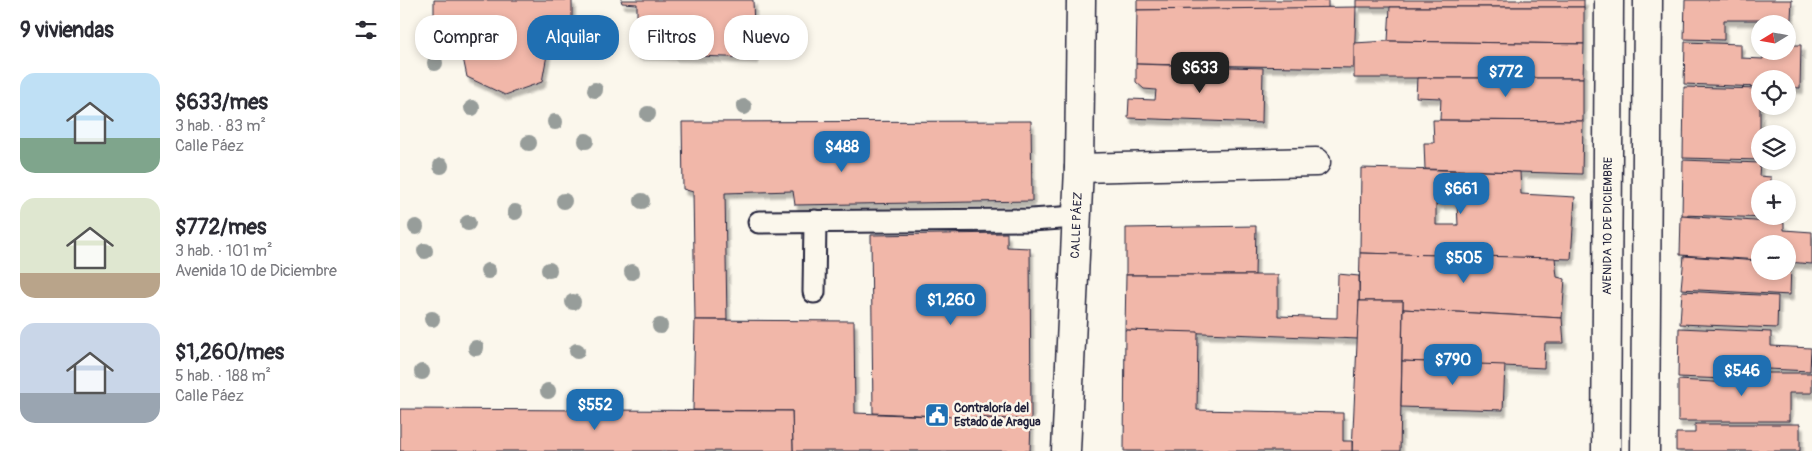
<!DOCTYPE html>
<html lang="es">
<meta charset="utf-8">
<style>
body{margin:0;font-family:Pangolin,sans-serif;background:#f2f2f3;color:#2b2b33;height:100vh;display:flex;flex-direction:column;font-size:19px;white-space:nowrap}
*{box-sizing:border-box;margin:0}
p{font-size:16px;color:#7c7c81}
.icon{flex:none;width:28px;height:28px;fill:none;stroke:currentColor;stroke-width:2;stroke-linecap:round;stroke-linejoin:round}
.map{position:relative;flex:1;overflow:hidden}
.side{display:flex;flex-direction:column;background:#fff;width:400px}
.side>*{flex:none}
.hud{position:absolute;left:15px;top:15px;width:475px;height:45px;display:flex;gap:10px}
.needle{width:32px;rotate:259deg}
.tools{position:absolute;left:1351px;top:15px;display:grid;gap:10px}
.tools a{display:grid;place-items:center;width:45px;height:45px;border-radius:50%;background:#fff;box-shadow:0 2px 8px #0003;font-size:25px}
.price{position:absolute;translate:-50% -42px;padding:0 11px;border-radius:10px;background:#1f6fb2;color:#fff;font-size:16px;line-height:32px;filter:drop-shadow(0 1px 2px #0008)}
.price::after{content:'';position:absolute;left:50%;top:30px;width:15px;height:11px;margin-left:-8px;background:inherit;clip-path:polygon(0 0,100% 0,50% 100%)}
.price.current{background:#222;color:#fff}
ul{padding:0;list-style:none}
li{display:flex;align-items:center;gap:15px;height:125px;padding:0 20px}
li span{display:grid;place-items:center;flex:none;width:140px;height:100px;border-radius:15px;color:#555}
li>.icon{margin-inline-start:auto}
span .icon{width:60px;height:60px;fill:#fffc;stroke-width:1}
li b{font-size:21px}
h2{display:flex;justify-content:space-between;align-items:center;height:60px;padding:0 20px;font-size:21px}
.tag{padding:0 18px;border-radius:20px;background:#fff;box-shadow:0 2px 8px #0003;font-size:18px;line-height:45px}
.tag.current{background:#1f6fb2;color:#fff}
main{display:flex;flex:1;min-height:0}
.map>svg:first-child{display:block}
.building{fill:#f1b7a9;stroke:#22223b;fill-rule:evenodd;filter:url(#shadow)}
.lines{fill:none;stroke-linecap:round;stroke-linejoin:round}
.service-casing{stroke:#22223b;stroke-width:25}
.minor-casing{stroke:#22223b;stroke-width:31}
.service{stroke:#fbf7ec;stroke-width:21}
.minor{stroke:#fbf7ec;stroke-width:28}
.tree{fill:#979d9a}
.labels{text-anchor:middle;dominant-baseline:central;stroke-width:5;stroke-linejoin:round;paint-order:stroke}
.street-label{font-size:12px;fill:#22223b;stroke:#fbf7ec}
.poi-label{font-size:12px;font-weight:bold;fill:#22223b;stroke:#fbf7ec;text-anchor:start}
</style>
<main>
<section class="side">
<h2>9 viviendas<svg class="icon" aria-label="filters" viewBox="0 0 24 24"><path d="M4 7h16M4 17h16"/><circle cx="9" cy="7" r="2"/><circle cx="15" cy="17" r="2"/></svg></h2>
<ul>
<li><span style="background:linear-gradient(#bfe0f5 65%,#7fa58c 0)"><svg class="icon" aria-label="home" viewBox="0 0 24 24"><path d="M3 11l9-7 9 7M6 9v11h12V9"/></svg></span><div><b>$633/mes</b><p>3 hab. · 83 m²</p><p>Calle Páez</p></div></li>
<li><span style="background:linear-gradient(#dfe7d0 75%,#b9a48a 0)"><svg class="icon" aria-label="home" viewBox="0 0 24 24"><path d="M3 11l9-7 9 7M6 9v11h12V9"/></svg></span><div><b>$772/mes</b><p>3 hab. · 101 m²</p><p>Avenida 10 de Diciembre</p></div></li>
<li><span style="background:linear-gradient(#c9d6e8 70%,#9aa5b1 0)"><svg class="icon" aria-label="home" viewBox="0 0 24 24"><path d="M3 11l9-7 9 7M6 9v11h12V9"/></svg></span><div><b>$1,260/mes</b><p>5 hab. · 188 m²</p><p>Calle Páez</p></div></li>
</ul>
</section>
<div class="map">
<svg width="1412" height="451" viewBox="0 0 1412 451">
<defs>
<filter id="shadow"><feDropShadow dx="3" dy="5.5" stdDeviation="1" flood-color="#0004"/></filter>
</defs>
<rect width="100%" height="100%" fill="#fbf7ec"/>
<filter id="ink" filterUnits="userSpaceOnUse"><feTurbulence type="fractalNoise" baseFrequency=".02" numOctaves="2"/><feDisplacementMap in="SourceGraphic" scale="10" xChannelSelector="R" yChannelSelector="G"/><feConvolveMatrix kernelMatrix="1 2 1 2 8 2 1 2 1" color-interpolation-filters="sRGB"/></filter>
<g filter="url(#ink)">
<g class="building">
<path d="M34,0H172V45L149,44L142,82L105,95L67,77L60,43L34,42Z"/>
<path d="M221,0H353L355,58L237,54V4L222,3Z"/>
<path d="M737,0H928V8L737,10Z"/>
<rect x="956" y="0" width="228" height="7"/>
<path d="M1285,0H1392L1390,37L1388,36V24H1362V20H1324V40L1284,39Z"/>
<path d="M956,7L954,68L736,64L737,10Z"/>
<path d="M990,7H1184V44L988,41Z"/>
<path d="M988,41L1184,44L1183,78H954V43Z"/>
<path d="M1285,42L1341,44V58L1363,59V51H1388V45H1401L1400,88L1388,87V79H1360V87L1284,84Z"/>
<path d="M736,64L863,68L862,123L728,118L729,99L755,100L756,90L744,89L736,82Z"/>
<path d="M1017,78H1183V121L1040,120L1041,98L1016,97Z"/>
<path d="M1284,87L1360,89V160L1283,158Z"/>
<path d="M1033,120L1183,121L1182,174L1025,169L1024,143H1034Z"/>
<path d="M631,121L632,201L395,205L393,191L325,193L327,320H295L293,192L283,189L282,122Z"/>
<path d="M1283,160L1360,163L1359,176L1371,177V189H1360V216H1369V218L1282,215Z"/>
<path d="M961,168L1120,172L1121,194L1175,197L1171,259L960,253ZM1057,203L1058,225H1036V204Z"/>
<path d="M1281,216L1384,223V230L1412,232V264L1388,262V244H1360V260L1280,255Z"/>
<path d="M856,226L855,275H726V228Z"/>
<path d="M607,233V247L630,248L631,420L473,413L471,235Z"/>
<path d="M960,253L1155,258L1157,277L1165,279L1162,318L1003,309V301H959Z"/>
<path d="M1284,256L1360,261V271H1388V262L1391,263L1390,295L1281,289Z"/>
<path d="M938,274L959,276V339L725,330L726,275H878V316L937,318Z"/>
<path d="M1282,291L1378,296L1377,328L1280,324Z"/>
<path d="M959,301H1003L1000,451H952Z"/>
<path d="M1003,309L1162,318L1164,343H1145L1144,368L1002,361Z"/>
<path d="M295,320L454,321L455,413L631,420L630,451H393L392,411L293,410Z"/>
<path d="M1279,328L1371,332V346L1411,348L1410,371L1325,367V379L1278,377Z"/>
<path d="M725,330L798,332L797,410L943,413V441H952V451H724Z"/>
<path d="M1002,361L1105,365L1103,410L1001,407Z"/>
<path d="M1330,373H1412V393H1389V421H1278V380L1330,383Z"/>
<path d="M0,409L392,411L393,451H0Z"/>
<path d="M1295,424H1400V451H1276V433H1295Z"/>
</g>
<g class="lines">
<defs>
<g id="service">
<path d="M359,222L631,220L676,217"/>
<path d="M414,292L415,221"/>
</g>
<g id="minor">
<path d="M679,168L916,162"/>
<path id="s1" d="M666,451L679,168L681,0"/>
<path id="s2" d="M1206,451L1209,0"/>
<path d="M1245,451L1248,0"/>
</g>
</defs>
<use href="#service" class="service-casing"/>
<use href="#minor" class="minor-casing"/>
<use href="#service" class="service"/>
<use href="#minor" class="minor"/>
</g>
<g class="tree">
<circle cx="35" cy="63" r="8"/>
<circle cx="195" cy="90" r="8"/>
<circle cx="344" cy="107" r="8"/>
<circle cx="72" cy="108" r="8"/>
<circle cx="248" cy="114" r="8"/>
<circle cx="155" cy="122" r="8"/>
<circle cx="186" cy="141" r="8"/>
<circle cx="129" cy="143" r="8"/>
<circle cx="41" cy="166" r="8"/>
<circle cx="164" cy="201" r="8"/>
<circle cx="242" cy="201" r="8"/>
<circle cx="115" cy="212" r="8"/>
<circle cx="68" cy="223" r="8"/>
<circle cx="16" cy="227" r="8"/>
<circle cx="25" cy="251" r="8"/>
<circle cx="149" cy="270" r="8"/>
<circle cx="88" cy="271" r="8"/>
<circle cx="232" cy="272" r="8"/>
<circle cx="173" cy="302" r="8"/>
<circle cx="32" cy="319" r="8"/>
<circle cx="260" cy="326" r="8"/>
<circle cx="76" cy="348" r="8"/>
<circle cx="177" cy="351" r="8"/>
<circle cx="22" cy="372" r="8"/>
<circle cx="148" cy="391" r="8"/>
</g>
</g>
<defs>
<symbol id="civic-square" viewBox="-11 -11 22 22"><rect x="-9" y="-9" width="18" height="18" rx="4" fill="#1f6fb2" stroke="#fbf7ec"/><path d="M-.6-6.5H3V-4.5H.6V-3L4-1V1h2V6H-6V1h2V-1L-.6-3ZM-1.2 2.5V6h2.4V2.5Z" fill="#fff"/></symbol>
</defs>
<g fill-rule="evenodd">
<use href="#civic-square" x="523" y="401" width="28" height="28"/>
</g>
<g class="labels">
<g class="street-label">
<text stroke="none"><textPath href="#s1" startOffset="226">CALLE PÁEZ</textPath></text>
<text stroke="none"><textPath href="#s2" startOffset="225">AVENIDA 10 DE DICIEMBRE</textPath></text>
</g>
<g class="poi-label">
<text x="554" y="408">Contraloría del<tspan x="554" dy="14">Estado de Aragua</tspan></text>
</g>
</g>
</svg>
<div class="tools">
<a><svg class="needle" viewBox="-14 -14 28 28"><path d="M0-13l5 13h-10z" fill="#e53935"/><path d="M0 13l5-13h-10z" fill="#7c7c81"/></svg></a>
<a><svg class="icon" aria-label="locate" viewBox="0 0 24 24"><circle cx="12" cy="12" r="6"/><path d="M12 2v4M12 18v4M2 12h4M18 12h4"/></svg></a>
<a><svg class="icon" aria-label="layers" viewBox="0 0 24 24"><path d="M12 4l9 5-9 5-9-5zM3 14l9 5 9-5"/></svg></a>
<a>+</a>
<a>−</a>
</div>
<b class="price current" style="left:800px;top:94px">$633</b>
<b class="price" style="left:1106px;top:98px">$772</b>
<b class="price" style="left:442px;top:173px">$488</b>
<b class="price" style="left:1061px;top:215px">$661</b>
<b class="price" style="left:1064px;top:284px">$505</b>
<b class="price" style="left:551px;top:326px">$1,260</b>
<b class="price" style="left:1053px;top:386px">$790</b>
<b class="price" style="left:1342px;top:397px">$546</b>
<b class="price" style="left:195px;top:431px">$552</b>
<div class="hud">
<a class="tag">Comprar</a>
<a class="tag current">Alquilar</a>
<a class="tag">Filtros</a>
<a class="tag">Nuevo</a>
</div>
</div>
</main>
